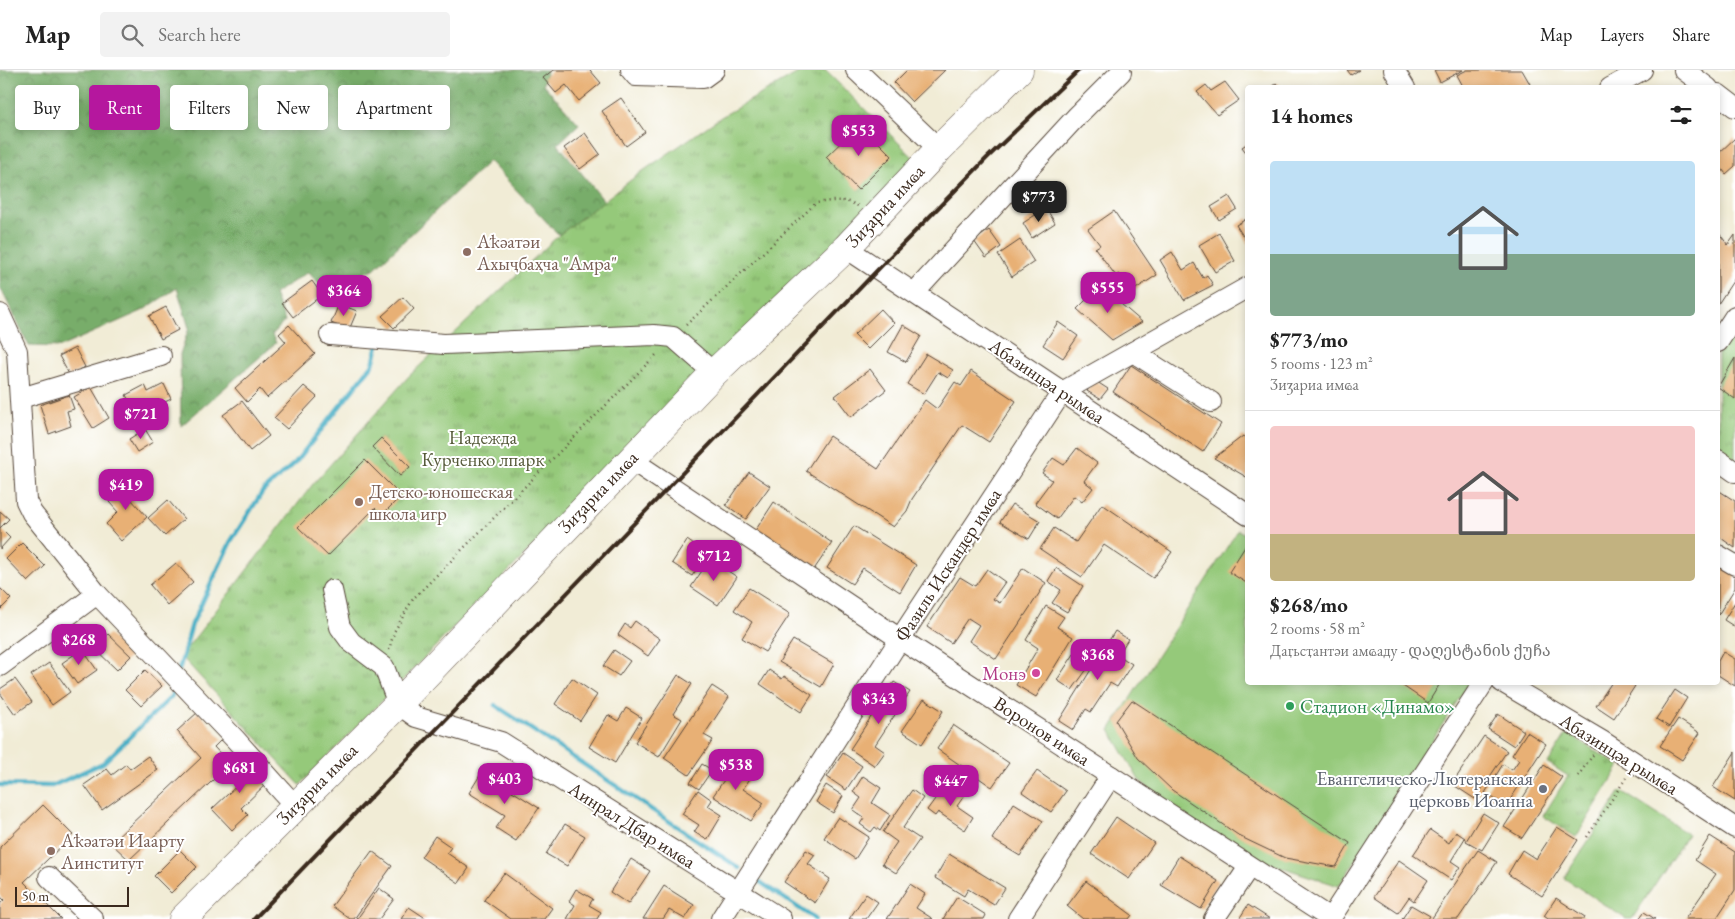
<!DOCTYPE html>
<meta charset="utf-8">
<style>
body{margin:0;font-family:"EB Garamond","Noto Serif Georgian",serif;background:#f2f2f2;color:#222;height:100vh;display:flex;flex-direction:column;font-size:19px;white-space:nowrap}
*{box-sizing:border-box;margin:0}
p{font-size:16px;color:#767676}
.icon{flex:none;width:28px;height:28px;fill:none;stroke:currentColor;stroke-width:2;stroke-linecap:round;stroke-linejoin:round}
.map{position:relative;flex:1;overflow:hidden}
.side{position:absolute;left:1245px;top:15px;width:475px;height:600px;display:flex;flex-direction:column;background:#fff;border-radius:5px;box-shadow:0 2px 8px #0003}
.side>*{flex:none}
.top-card{position:absolute;left:15px;top:15px;width:475px;height:45px;display:flex;gap:10px}
.scale{position:absolute;left:15px;bottom:12px;width:114px;box-sizing:border-box;padding-left:5px;border:2px solid #3b2a1e;border-top:0;font-size:14px;line-height:18px;white-space:nowrap;color:#3b2a1e;-webkit-text-stroke:4px #fff;paint-order:stroke}
.price{position:absolute;translate:-50% -42px;padding:0 11px;border-radius:10px;background:#b5179e;color:#fff;font-size:16px;line-height:32px;filter:drop-shadow(0 1px 2px #0008)}
.price::after{content:'';position:absolute;left:50%;top:30px;width:15px;height:11px;margin-left:-8px;background:inherit;clip-path:polygon(0 0,100% 0,50% 100%)}
.price.selected{background:#222;color:#fff}
ul{padding:0;list-style:none}
li{display:grid;align-content:center;gap:10px;height:265px;padding:0 25px}
li+li{border-top:1px solid #e0e0e0}
li span{display:grid;place-items:center;height:155px;border-radius:5px;color:#555}
li>.icon{margin-inline-start:auto}
span .icon{width:90px;height:90px;fill:#fffc;stroke-width:1}
li b{font-size:21px}
h2{display:flex;justify-content:space-between;align-items:center;height:60px;padding:0 25px;font-size:21px}
.chip{padding:0 18px;border-radius:5px;background:#fff;box-shadow:0 2px 8px #0003;font-size:18px;line-height:45px}
.chip.selected{background:#b5179e;color:#fff}
header{display:flex;align-items:center;gap:30px;box-sizing:border-box;height:70px;padding:0 25px;background:#fff;border-bottom:1px solid #e0e0e0}
header strong{font-size:24px}
nav{display:flex;gap:28px;margin-inline-start:auto;font-size:18px}
.search{width:350px;height:45px;background:#f2f2f2;display:flex;align-items:center;gap:12px;box-sizing:border-box;padding:0 18px;border-radius:5px;color:#767676;font-size:19px}
.map>svg:first-child{display:block}
.grass{fill:#95c97a;stroke:#687a4c}
.forest{fill:url(#forest-crowns);stroke:#5a6c44}
.park{fill:url(#park-tufts);stroke:#687a4c}
.lines{fill:none;stroke-linecap:round;stroke-linejoin:round}
.stream{stroke:#45adc4;stroke-width:4.5}
.building{fill:#e8b075}
.minor-casing{stroke:#56473a;stroke-width:22}
.highway-casing{stroke:#56473a;stroke-width:29}
.path{stroke:#56473a;stroke-width:2.5;stroke-dasharray:1 4;stroke-linecap:butt}
.minor{stroke:#fff;stroke-width:20}
.highway{stroke:#fff;stroke-width:28}
.rail{stroke:#3b2a1e;stroke-width:4}
.education-dot{fill:#8d6e63;stroke:#fff;stroke-width:2}
.hotel-dot{fill:#d1479c;stroke:#fff;stroke-width:2}
.leisure-dot{fill:#2e9e5b;stroke:#fff;stroke-width:2}
.worship-dot{fill:#6b7280;stroke:#fff;stroke-width:2}
.labels{text-anchor:middle;dominant-baseline:central;stroke-width:4;stroke-linejoin:round;paint-order:stroke}
.street-label{font-size:19px;fill:#3b2a1e;stroke:#fff}
.education-label{font-size:19px;fill:#785e54;stroke:#fff;text-anchor:start}
.park-label{font-size:19px;fill:#565a3a;stroke:#fff}
.hotel-label{font-size:19px;fill:#b23c85;stroke:#fff;text-anchor:end}
.leisure-label{font-size:19px;fill:#27864d;stroke:#fff;text-anchor:start}
.worship-label{font-size:19px;fill:#5b616d;stroke:#fff;text-anchor:end}
</style>
<header>
<strong>Map</strong>
<div class="search"><svg class="icon" aria-label="search" viewBox="0 0 24 24"><circle cx="10" cy="10" r="6"/><path d="M15 15l6 6"/></svg>Search here</div>
<nav><a>Map</a><a>Layers</a><a>Share</a></nav>
</header>
<div class="map">
<svg width="1735" height="849" viewBox="0 0 1735 849">
<defs>
<pattern id="forest-crowns" width="20" height="18" patternUnits="userSpaceOnUse" patternTransform="scale(1.25)"><rect width="20" height="18" fill="#78ad6a"/><path d="M2 6a3 3 0 1 1 6 0M12 15a3 3 0 1 1 6 0" fill="none" stroke="#648d57"/></pattern>
<pattern id="park-tufts" width="24" height="20" patternUnits="userSpaceOnUse" patternTransform="scale(1.25)"><rect width="24" height="20" fill="#95c97a"/><path d="M3 7l-1-3M5 7V3M7 7l1-3M15 17l-1-3M17 17v-4M19 17l1-3" fill="none" stroke="#7ba363"/></pattern>
</defs>
<rect width="100%" height="100%" fill="#fff"/>
<filter id="ink" filterUnits="userSpaceOnUse"><feTurbulence type="fractalNoise" baseFrequency=".02" numOctaves="2"/><feDisplacementMap in="SourceGraphic" scale="10" xChannelSelector="R" yChannelSelector="G"/><feConvolveMatrix kernelMatrix="1 2 1 2 8 2 1 2 1" color-interpolation-filters="sRGB"/></filter>
<filter id="wash" filterUnits="userSpaceOnUse"><feTurbulence type="fractalNoise" baseFrequency=".0096" numOctaves="4" result="noise"/><feDisplacementMap in="SourceGraphic" scale="20" xChannelSelector="R" yChannelSelector="G"/><feGaussianBlur stdDeviation="1.12" result="paint"/><feColorMatrix in="noise" values="0 0 0 0 0 0 0 0 0 0 0 0 0 0 0 0 0 1.4 0 .05"/><feComposite in="paint" operator="in"/></filter>
<g filter="url(#wash)">
<rect width="100%" height="100%" fill="#f1ecd6"/>
<g class="grass">
<path d="M1238,460L1247,465L1248,612L1469,613L1339,816L1245,785L1177,741L1139,710L1110,660Z"/>
<path d="M1621,721L1688,764L1632,849H1626L1564,808Z"/>
</g>
<path class="forest" d="M0,0H547L543,14L579,54L558,74L604,131L559,165L489,91L374,199L323,218L308,202L274,224L285,251L272,265L276,273L181,356L180,284L189,258L177,218L142,241L60,277L29,276L0,217Z"/>
<g class="park">
<path d="M803,0H825L916,90L628,379L300,715L181,586L313,414L409,306L559,165L640,103L721,47Z"/>
<path d="M1735,257V391L1718,380V284Z"/>
<path d="M1567,663L1620,696L1576,767L1543,746L1568,706L1548,693Z"/>
</g>
<g class="lines">
<g class="stream">
<path d="M179,600L192,554L231,471L263,421L295,393L373,294L378,275"/>
<path d="M495,635L739,798"/>
<path d="M0,715L52,716L103,693L171,627L175,615"/>
<path d="M760,812L815,849"/>
</g>
</g>
<g id="blocks">
<g class="building">
<path d="M553,0H590L601,13L579,31L566,15L556,23L543,8Z"/>
<path d="M907,0H945L912,32L894,13Z"/>
<path d="M1347,0H1359L1351,5Z"/>
<path d="M1434,0H1463L1440,12Z"/>
<path d="M1467,0H1522L1530,14L1524,18H1506L1504,14L1499,18H1464L1457,5Z"/>
<path d="M1225,12L1239,30L1217,45L1197,22L1206,15L1211,21Z"/>
<path d="M1277,13L1281,18H1271Z"/>
<path d="M621,28L645,62L626,76L602,41Z"/>
<path d="M860,54L892,86L858,120L826,87Z"/>
<path d="M585,63L600,84L580,99L564,78Z"/>
<path d="M1735,68V96L1726,104L1718,94V84Z"/>
<path d="M1248,73V85L1242,77Z"/>
<path d="M1229,126L1237,139L1219,150L1211,137Z"/>
<path d="M1046,138L1055,153L1032,168L1023,153Z"/>
<path d="M1114,141L1157,205L1131,222L1119,204L1116,206L1095,178L1100,175L1088,159Z"/>
<path d="M1248,148V174L1236,155Z"/>
<path d="M989,160L1001,177L986,188L974,171Z"/>
<path d="M1718,162L1728,175L1735,165V208L1718,234Z"/>
<path d="M1219,163L1235,191L1215,202L1199,175Z"/>
<path d="M1020,170L1034,192L1012,207L998,185Z"/>
<path d="M1172,182L1183,200L1194,193L1203,208L1207,205L1213,215L1184,230L1160,190Z"/>
<path d="M312,211L322,225L293,247L282,233Z"/>
<path d="M1100,216L1142,252L1112,270L1077,239Z"/>
<path d="M403,227L414,239L394,258L382,246Z"/>
<path d="M339,234L357,241L349,260L331,253Z"/>
<path d="M166,237L178,260L161,269L149,246Z"/>
<path d="M881,239L894,253L868,279L854,265Z"/>
<path d="M1058,252L1078,266L1063,288L1043,275Z"/>
<path d="M289,255L315,284L267,328L260,319L247,332L235,318L286,272L279,264Z"/>
<path d="M903,255L921,266L906,292L888,282Z"/>
<path d="M75,278L85,297L70,306L59,286Z"/>
<path d="M926,284L953,300L948,308L938,302L924,324L907,314Z"/>
<path d="M1735,288V329L1718,317Z"/>
<path d="M1131,295L1221,354L1203,382L1113,322Z"/>
<path d="M870,299L886,320L851,347L835,326Z"/>
<path d="M971,301L1016,331L989,372L962,355L912,429L907,441L893,457L806,401L829,366L878,399L925,330L937,339L955,312L961,316Z"/>
<path d="M1094,310L1108,319L1100,329L1087,321Z"/>
<path d="M164,314L171,329L137,346L126,325L145,315L148,322Z"/>
<path d="M304,316L317,327L287,359L274,348Z"/>
<path d="M91,317L109,348L93,358L74,327Z"/>
<path d="M69,325L74,339L67,341L71,356L49,364L40,335Z"/>
<path d="M242,331L269,366L250,381L223,345Z"/>
<path d="M145,359L153,372L137,382L129,369Z"/>
<path d="M1243,366L1248,369V408L1214,388Z"/>
<path d="M381,368L410,397L400,406L372,377Z"/>
<path d="M1077,378L1097,393L1084,411L1093,418L1082,432L1074,426L1057,449L1035,433L1052,410L1042,403L1053,388L1064,395Z"/>
<path d="M365,390L401,426L382,445L375,438L328,486L298,457Z"/>
<path d="M749,402L770,416L746,449L726,435Z"/>
<path d="M134,408L143,418L131,429L147,447L121,471L106,454L118,442L109,432Z"/>
<path d="M1718,420L1735,431V478L1718,466Z"/>
<path d="M168,430L184,449L165,466L148,448Z"/>
<path d="M774,432L832,473L813,501L755,461Z"/>
<path d="M1012,434L1040,451L1029,469L1000,452Z"/>
<path d="M1102,434L1172,482L1153,508L1104,475L1082,507L1040,479L1054,458L1076,472Z"/>
<path d="M0,441L9,449L0,458L10,468L0,479Z"/>
<path d="M854,456L916,495L900,522L863,498L852,514L827,498Z"/>
<path d="M687,470L707,484L692,506L672,493Z"/>
<path d="M1248,472V514L1229,502Z"/>
<path d="M22,473L45,496L28,512L6,489Z"/>
<path d="M710,489L737,507L718,535L691,517Z"/>
<path d="M1726,491L1735,497V518L1718,545V501Z"/>
<path d="M176,493L193,512L167,535L150,515Z"/>
<path d="M1023,498L1046,513L996,589L969,571L979,555L968,548L951,573L927,557L960,507L975,516L987,499L1005,512L993,529L1000,533Z"/>
<path d="M1056,498L1083,516L1067,542L1052,533L1061,520L1048,511Z"/>
<path d="M0,518L11,529L0,540Z"/>
<path d="M749,518L790,544L765,582L742,568L752,552L734,540Z"/>
<path d="M1735,532V557L1724,550Z"/>
<path d="M1046,536L1064,547L1057,557L1073,567L1036,627L1016,615L1038,578L1026,570Z"/>
<path d="M635,551L660,569L648,586L618,565L625,554L630,558Z"/>
<path d="M1115,561L1128,569L1118,585L1132,594L1117,617L1110,613L1091,642L1086,639L1073,660L1059,651Z"/>
<path d="M108,564L131,586L117,600L94,578Z"/>
<path d="M793,570L834,594L821,617L779,592Z"/>
<path d="M82,579L97,600L77,614L62,593Z"/>
<path d="M614,580L630,591L619,606L603,596Z"/>
<path d="M1723,582L1735,589V616L1718,605V591Z"/>
<path d="M1074,584L1090,595L1072,620L1057,610Z"/>
<path d="M49,593L70,622L52,635L31,605Z"/>
<path d="M145,600L162,616L141,636L125,620Z"/>
<path d="M769,600L782,609L784,606L812,625L801,642L760,614Z"/>
<path d="M678,605L692,614L673,644L682,649L659,687L635,672Z"/>
<path d="M572,608L597,625L580,651L555,634Z"/>
<path d="M15,609L32,632L15,644L0,623V619Z"/>
<path d="M894,612L910,622L875,675L885,682L875,696L850,679Z"/>
<path d="M1397,612H1441L1428,633Z"/>
<path d="M1612,612H1630L1635,616L1614,648L1596,636Z"/>
<path d="M712,616L729,627L704,665L713,670L689,705L664,688Z"/>
<path d="M1675,620L1687,628L1669,657L1656,649Z"/>
<path d="M924,629L943,641L922,674L902,661Z"/>
<path d="M1132,630L1350,773L1336,797L1285,788L1241,767L1172,720L1138,688L1116,651Z"/>
<path d="M626,638L642,648L615,693L589,677L608,645L618,651Z"/>
<path d="M198,642L222,669L214,677L230,694L129,790L111,773L201,688L177,661Z"/>
<path d="M1498,644L1524,661L1514,676L1488,659Z"/>
<path d="M1678,649L1700,663L1682,690L1660,676Z"/>
<path d="M953,655L1009,693L992,717L937,679Z"/>
<path d="M1527,662L1546,674L1506,736L1485,723L1503,694L1512,700L1519,690L1512,685Z"/>
<path d="M1484,666L1507,681L1475,729L1452,714Z"/>
<path d="M1735,682V731L1713,717Z"/>
<path d="M843,683L862,696L846,720L827,707Z"/>
<path d="M148,686L158,700L102,740L84,715L107,699L112,705L126,694L130,699Z"/>
<path d="M243,686L268,712L241,738L248,745L232,760L212,739L244,709L232,696Z"/>
<path d="M723,689L751,707L743,719L764,733L751,751L713,726L724,710L714,704Z"/>
<path d="M702,694L712,700L699,719L690,713Z"/>
<path d="M1544,695L1562,707L1522,768L1504,757Z"/>
<path d="M1037,701L1066,721L1051,742L1022,722Z"/>
<path d="M482,702L539,738L516,771L496,758L505,745L469,723Z"/>
<path d="M863,706L881,718L872,733L890,745L880,761L875,757L871,762L860,754L864,748L853,740L861,728L853,722Z"/>
<path d="M946,714L964,726L957,736L973,747L965,760L938,742L935,746L927,740Z"/>
<path d="M826,715L843,726L833,743L816,732Z"/>
<path d="M698,720L712,730L708,736L722,745L707,770L694,762L699,755L682,744Z"/>
<path d="M912,720L923,728L903,758L920,769L896,803L882,794L897,772L883,762Z"/>
<path d="M1014,733L1043,751L1020,786L992,769Z"/>
<path d="M43,735L73,765L24,812L61,849H0V834L4,830L0,826V777Z"/>
<path d="M1483,743L1499,753L1482,780L1466,771Z"/>
<path d="M838,747L869,767L855,789L824,768Z"/>
<path d="M1116,747L1154,773L1129,809L1091,784Z"/>
<path d="M565,754L585,766L567,796L546,784Z"/>
<path d="M1557,757L1578,770L1542,826L1508,804L1522,780L1536,789Z"/>
<path d="M1430,760L1449,773L1456,762L1465,768L1451,791L1460,797L1451,810L1413,785Z"/>
<path d="M435,766L451,777L447,783L469,798L459,813L421,787Z"/>
<path d="M1710,766L1735,782V820L1716,849H1685L1716,804L1695,790Z"/>
<path d="M180,780L197,797L171,823L154,806Z"/>
<path d="M806,780L815,785L808,794L830,809L815,833L784,812Z"/>
<path d="M1478,780L1497,792L1458,849H1434L1432,848Z"/>
<path d="M372,781L392,796L354,849H350L332,836Z"/>
<path d="M949,784L1005,818L994,835L968,819L964,826L935,808Z"/>
<path d="M1179,786L1218,811L1201,839L1161,815Z"/>
<path d="M631,789L650,801L628,834L610,822Z"/>
<path d="M1399,790L1428,810L1414,831L1409,827L1398,843L1374,827Z"/>
<path d="M504,803L552,838L544,849H511L484,830Z"/>
<path d="M1086,811L1132,845L1129,849H1083L1067,836Z"/>
<path d="M910,814L925,824L916,838L933,849H887Z"/>
<path d="M664,816L694,835L685,849L669,840L663,849H643Z"/>
<path d="M379,818L394,829L379,849H357Z"/>
<path d="M576,819L593,829L589,835L601,842L597,849H567L575,835L569,831Z"/>
<path d="M866,824L878,832L866,849H849Z"/>
<path d="M957,827L986,845L984,849H943Z"/>
<path d="M1556,828L1585,847L1584,849H1548L1544,846Z"/>
<path d="M1248,835L1270,849H1239Z"/>
<path d="M1411,835L1430,846L1428,849H1402Z"/>
<path d="M409,837L427,849H401Z"/>
<path d="M1644,842L1655,849H1639Z"/>
</g>
</g>
</g>
<g filter="url(#ink)">
<use href="#blocks" fill-opacity="0" stroke="#56473a" stroke-width="1"/>
<g class="lines">
<defs>
<g id="minor">
<path d="M631,0L636,6L703,8L714,0"/>
<path d="M856,0L939,79"/>
<path d="M1394,0L1405,18"/>
<path d="M1684,0L1708,18"/>
<path d="M1610,18L1642,0"/>
<path d="M1718,24L1735,37"/>
<path d="M846,178L1248,445"/>
<path d="M915,222L1077,46L1121,2"/>
<path d="M0,244L17,281L26,431L32,443L97,524L235,669L295,736"/>
<path d="M330,265L444,274L654,265L673,267L714,303"/>
<path d="M1718,272L1735,246"/>
<path d="M1133,282L1211,332"/>
<path d="M21,328L161,286"/>
<path d="M630,389L900,569L1331,849"/>
<path d="M1718,390L1735,402"/>
<path d="M1718,485L1735,495"/>
<path d="M332,520L340,557L351,572L384,597L398,634L416,647L501,672L781,849"/>
<path d="M0,596L97,524"/>
<path d="M1502,612L1602,671L1735,758"/>
<path d="M49,807L93,849"/>
<path d="M721,849L900,569L1062,322L1248,217"/>
<path d="M1018,849L1111,706"/>
<path d="M1214,849L1249,797"/>
<path d="M1330,849L1484,612"/>
</g>
<path id="highway" d="M183,849L398,634L714,303L846,178L939,79L1019,0"/>
</defs>
<use href="#minor" class="minor-casing"/>
<use href="#highway" class="highway-casing"/>
<g class="path">
<path d="M686,255L816,133C831,131 845,128 858,136"/>
<path d="M389,580L394,562L413,529L657,284"/>
<path d="M1578,706L1593,685"/>
<path d="M1587,767L1626,708"/>
</g>
<use href="#minor" class="minor"/>
<use href="#highway" class="highway"/>
<path class="rail" d="M254,849L889,188L987,88L1079,0"/>
</g>
</g>
<g class="education-dot">
<circle cx="467" cy="182" r="5"/>
<circle cx="359" cy="432" r="5"/>
<circle cx="51" cy="781" r="5"/>
</g>
<circle class="hotel-dot" cx="1036" cy="603" r="5"/>
<circle class="leisure-dot" cx="1290" cy="636" r="5"/>
<circle class="worship-dot" cx="1543" cy="719" r="5"/>
<g class="labels">
<g class="street-label">
<text transform="translate(885 136) rotate(-47)">Ӡиӡариа имҩа</text>
<text transform="translate(1047 311) rotate(34)">Абазинцәа рымҩа</text>
<text transform="translate(598 422) rotate(-46)">Ӡиӡариа имҩа</text>
<text transform="translate(948 495) rotate(-57)">Фазиль Искандер имҩа</text>
<text transform="translate(1042 661) rotate(33)">Воронов имҩа</text>
<text transform="translate(1619 684) rotate(32)">Абазинцәа рымҩа</text>
<text transform="translate(317 714) rotate(-45)">Ӡиӡариа имҩа</text>
<text transform="translate(632 755) rotate(32)">Аинрал Дбар имҩа</text>
</g>
<g class="education-label">
<text x="477" y="171">Аҟәатәи<tspan x="477" dy="22">Ахыҷбаҳча "Амра"</tspan></text>
<text x="369" y="421">Детско-юношеская<tspan x="369" dy="22">школа игр</tspan></text>
<text x="61" y="770">Аҟәатәи Иаарту<tspan x="61" dy="22">Аинститут</tspan></text>
</g>
<g class="park-label">
<text x="483" y="367">Надежда<tspan x="483" dy="22">Курченко лпарк</tspan></text>
</g>
<g class="hotel-label">
<text x="1026" y="603">Монэ</text>
</g>
<g class="leisure-label">
<text x="1300" y="636">Cтадион «Динамо»</text>
</g>
<g class="worship-label">
<text x="1533" y="708">Евангелическо-Лютеранская<tspan x="1533" dy="22">церковь Иоанна</tspan></text>
</g>
</g>
</svg>
<div class="scale">50 m</div>
<b class="price" style="left:859px;top:87px">$553</b>
<b class="price selected" style="left:1039px;top:153px">$773</b>
<b class="price" style="left:1108px;top:244px">$555</b>
<b class="price" style="left:344px;top:247px">$364</b>
<b class="price" style="left:141px;top:370px">$721</b>
<b class="price" style="left:126px;top:441px">$419</b>
<b class="price" style="left:714px;top:512px">$712</b>
<b class="price" style="left:79px;top:596px">$268</b>
<b class="price" style="left:1098px;top:611px">$368</b>
<b class="price" style="left:879px;top:655px">$343</b>
<b class="price" style="left:736px;top:721px">$538</b>
<b class="price" style="left:240px;top:724px">$681</b>
<b class="price" style="left:505px;top:735px">$403</b>
<b class="price" style="left:951px;top:737px">$447</b>
<div class="top-card">
<a class="chip">Buy</a>
<a class="chip selected">Rent</a>
<a class="chip">Filters</a>
<a class="chip">New</a>
<a class="chip">Apartment</a>
</div>
<section class="side">
<h2>14 homes<svg class="icon" aria-label="filters" viewBox="0 0 24 24"><path d="M4 7h16M4 17h16"/><circle cx="9" cy="7" r="2"/><circle cx="15" cy="17" r="2"/></svg></h2>
<ul>
<li><span style="background:linear-gradient(#bfe0f5 60%,#7fa58c 0)"><svg class="icon" aria-label="home" viewBox="0 0 24 24"><path d="M3 11l9-7 9 7M6 9v11h12V9"/></svg></span><div><b>$773/mo</b><p>5 rooms · 123 m²</p><p>Ӡиӡариа имҩа</p></div></li>
<li><span style="background:linear-gradient(#f6c9c9 70%,#c2b280 0)"><svg class="icon" aria-label="home" viewBox="0 0 24 24"><path d="M3 11l9-7 9 7M6 9v11h12V9"/></svg></span><div><b>$268/mo</b><p>2 rooms · 58 m²</p><p>Даӷьсҭантәи амҩаду - დაღესტანის ქუჩა</p></div></li>
</ul>
</section>
</div>
